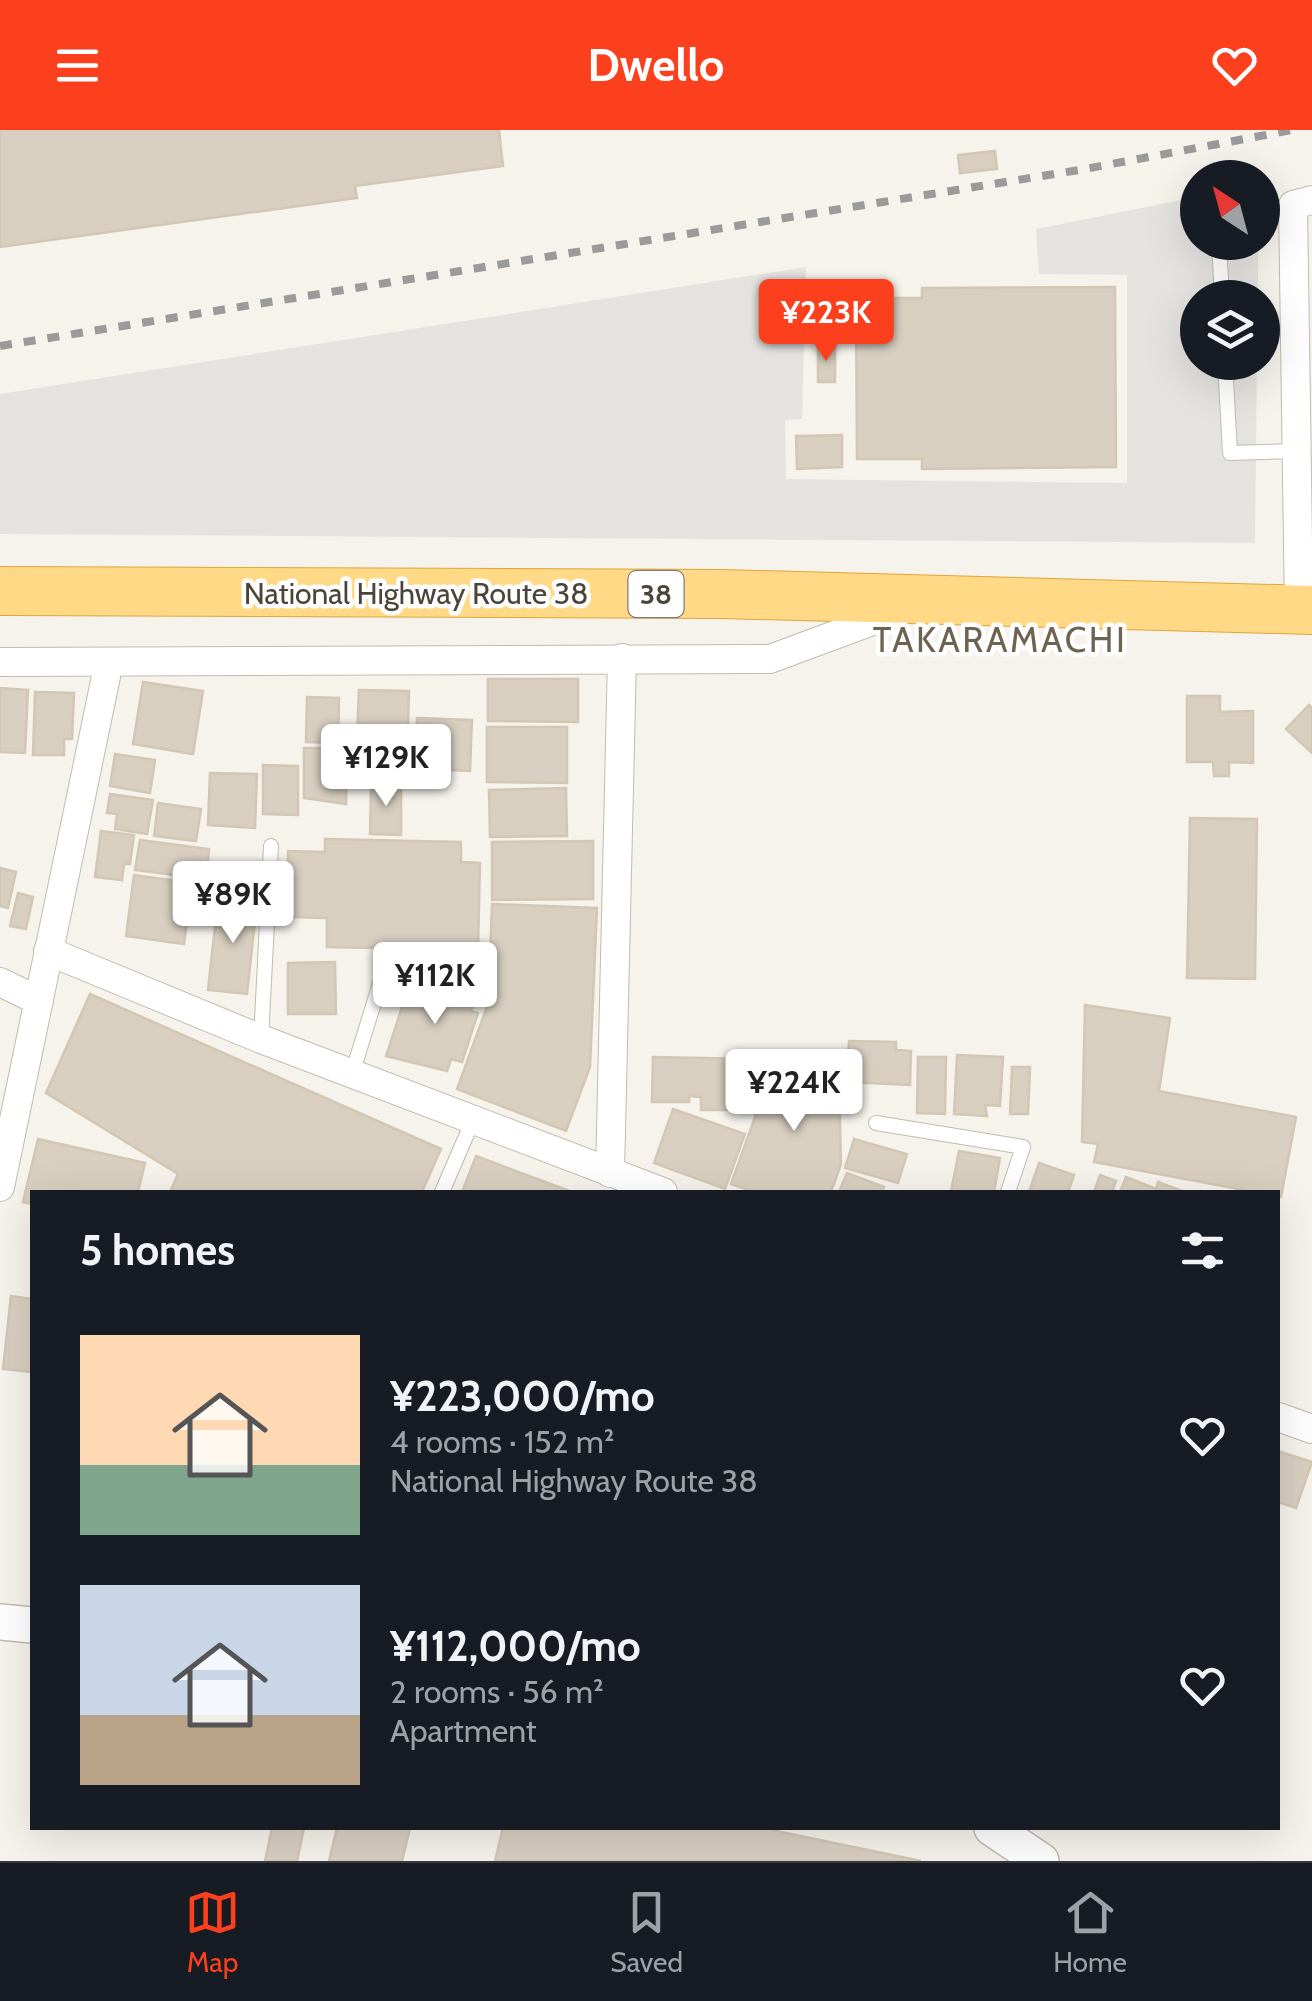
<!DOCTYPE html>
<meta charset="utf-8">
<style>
body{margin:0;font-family:Cabin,sans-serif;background:#242831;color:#f1f3f6;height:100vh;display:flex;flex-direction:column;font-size:38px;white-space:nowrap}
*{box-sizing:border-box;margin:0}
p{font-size:32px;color:#9ea1a6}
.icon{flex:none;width:55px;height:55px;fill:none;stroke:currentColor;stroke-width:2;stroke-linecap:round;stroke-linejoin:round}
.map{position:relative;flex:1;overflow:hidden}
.sheet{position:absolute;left:30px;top:1060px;width:1250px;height:640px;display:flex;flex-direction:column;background:#171b24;border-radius:0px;box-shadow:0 10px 40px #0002}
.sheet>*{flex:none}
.needle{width:65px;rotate:324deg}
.tools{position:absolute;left:1180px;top:30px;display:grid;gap:20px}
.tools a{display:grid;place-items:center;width:100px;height:100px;border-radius:50%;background:#171b24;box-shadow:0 10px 40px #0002;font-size:50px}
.price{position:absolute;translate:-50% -85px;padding:0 22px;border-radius:10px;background:#fff;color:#222;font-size:32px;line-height:65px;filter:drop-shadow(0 2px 5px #0008)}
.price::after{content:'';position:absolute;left:50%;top:60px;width:30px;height:22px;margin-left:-15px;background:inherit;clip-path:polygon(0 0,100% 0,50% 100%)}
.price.on{background:#fc3f1d;color:#fff}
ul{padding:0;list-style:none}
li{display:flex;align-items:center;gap:30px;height:250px;padding:0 50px}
li span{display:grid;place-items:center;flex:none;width:280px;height:200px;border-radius:0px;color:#555}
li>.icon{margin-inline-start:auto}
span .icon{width:120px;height:120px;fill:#fffc;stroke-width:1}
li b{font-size:42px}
h2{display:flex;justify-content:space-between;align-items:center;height:120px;padding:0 50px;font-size:42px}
header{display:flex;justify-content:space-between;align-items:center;height:130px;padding:0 50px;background:#fc3f1d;color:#fff;font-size:45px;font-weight:700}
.dock{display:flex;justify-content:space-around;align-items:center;height:140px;border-top:2px solid #363941;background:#171b24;font-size:28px;color:#9ea1a6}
.dock a{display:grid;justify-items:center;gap:5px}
.dock .on{color:#fc3f1d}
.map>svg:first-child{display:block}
.parking{fill:#e5e3e0}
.building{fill:#d8cfc1;stroke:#d3c7b4;stroke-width:2.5}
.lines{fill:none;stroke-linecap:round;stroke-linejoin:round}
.service-casing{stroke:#c2bbae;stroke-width:16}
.minor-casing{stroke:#c2bbae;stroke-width:30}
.tertiary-casing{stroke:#c2bbae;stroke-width:38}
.trunk-casing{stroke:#e0a43c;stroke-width:50}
.service{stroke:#fff;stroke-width:14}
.minor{stroke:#fff;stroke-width:28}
.tertiary{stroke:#fff;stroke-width:35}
.trunk{stroke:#ffd985;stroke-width:48}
.rail{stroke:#9a9a9a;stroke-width:8;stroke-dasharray:12 12;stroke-linecap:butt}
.labels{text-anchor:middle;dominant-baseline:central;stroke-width:9;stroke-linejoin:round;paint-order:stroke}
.shield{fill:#fff;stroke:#817c74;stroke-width:2.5}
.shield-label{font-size:28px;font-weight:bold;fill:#4b4439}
.street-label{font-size:30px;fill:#4b4439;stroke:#fff}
.quarter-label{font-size:35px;letter-spacing:2.5px;fill:#6e6250;stroke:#fff}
</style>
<header><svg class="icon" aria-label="menu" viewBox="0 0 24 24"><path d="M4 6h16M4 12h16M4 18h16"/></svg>Dwello<svg class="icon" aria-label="heart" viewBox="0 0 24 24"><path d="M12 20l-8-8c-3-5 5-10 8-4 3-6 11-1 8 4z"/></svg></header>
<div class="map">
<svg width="1312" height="1731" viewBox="0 0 1312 1731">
<rect width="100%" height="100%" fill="#f6f3ec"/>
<path class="parking" d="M1197,67L1198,112L1258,113V167L1198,168V232L1257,233L1255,413L0,404V264L806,137L802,289L785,290L786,349L1127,353V145L1039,144L1036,99Z"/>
<g class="building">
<path d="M0,0H499L503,36L355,56L357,68L0,117Z"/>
<path d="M995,21L997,39L960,43L958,25Z"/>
<path d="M1115,157L1116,337L922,339V329H857L856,168H922V158Z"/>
<rect x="818" y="217" width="17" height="35"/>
<path d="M842,305V337L797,339L796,306Z"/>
<path d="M488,549H578V592L488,591Z"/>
<path d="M143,552L203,561L193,624L133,614Z"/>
<path d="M0,558L28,560L25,623L0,622Z"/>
<path d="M359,560L409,561L407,630L356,628Z"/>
<path d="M35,562L74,563L72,609H64V625H33Z"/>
<path d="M1187,566H1220V582L1253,581V633L1229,632V646H1214L1213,632H1187Z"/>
<path d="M307,567L339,568L338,613L306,612Z"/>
<path d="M1309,575L1312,578V623L1286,599Z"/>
<path d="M417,588L472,590L470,641L450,640V635L415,634Z"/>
<path d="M487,597H567V653L487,652Z"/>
<path d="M304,618H347L346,674L304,668Z"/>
<path d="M115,624L155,630L150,663L110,656Z"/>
<path d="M263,635L298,636V685L263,684Z"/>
<path d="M210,643L257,644L255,698L208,695Z"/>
<path d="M371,654H401V705L370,704Z"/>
<path d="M566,658L567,706L490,707L489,660Z"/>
<path d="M110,664L153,670L147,704L115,699L117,684L107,683Z"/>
<path d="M158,673L201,679L196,711L154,706Z"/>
<path d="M1190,688L1257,689L1255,849L1187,848Z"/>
<path d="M101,701L134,705L130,734H124L122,750L95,747Z"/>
<path d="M325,709L461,712V732L480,733L478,820L327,817V788L287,787L288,721L325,722Z"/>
<path d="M140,710L209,719L206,749L135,740Z"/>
<path d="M593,711V769L492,770V712Z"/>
<path d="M0,738L16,742L8,778L0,776Z"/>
<path d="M134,745L192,753L184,814L126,806Z"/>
<path d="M18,763L33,767L26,799L10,796Z"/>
<path d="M218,769L257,773L247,864L208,860Z"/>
<path d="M492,774L597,778L590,937L566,1001L457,959L488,874Z"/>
<path d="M335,832L336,884H288V833Z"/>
<path d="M424,856L479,858L471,881L478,883L462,932L451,929L447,941L386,926L406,865L420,869Z"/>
<path d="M90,864L441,1019L422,1062H170L178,1044L46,963Z"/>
<path d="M1085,875L1170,888L1159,961L1296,987L1281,1067L1094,1032L1098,1014L1082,1012Z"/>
<path d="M849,911L896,912V920L911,921L910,955L847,952Z"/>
<path d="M957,925L1003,927L1000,976L985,975L987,986L954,984Z"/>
<path d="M653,927L752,929L751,974H736V980H701V967L689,966V972H652Z"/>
<path d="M918,927H946L945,984L917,983Z"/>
<path d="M776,928L839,950L841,1034L831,1062H754L731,1054Z"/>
<path d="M1012,937H1030L1028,984H1010Z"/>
<path d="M673,979L745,1004L725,1059L654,1033Z"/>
<path d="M38,1009L145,1033L138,1062H32V1074L23,1072Z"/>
<path d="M854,1009L907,1024L898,1053L845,1038Z"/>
<path d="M959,1021L1000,1028L994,1062H951Z"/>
<path d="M476,1026L572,1062H462Z"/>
<path d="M1039,1033L1074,1045L1068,1062H1029Z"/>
<path d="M847,1043L884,1057L882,1062H839Z"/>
<path d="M1100,1045L1116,1051L1112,1062H1094Z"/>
<path d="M1126,1047L1156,1059L1158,1052L1185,1062H1120Z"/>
<path d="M11,1166L32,1169V1242L3,1239Z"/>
<path d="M1278,1321L1312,1332L1296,1378L1278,1372Z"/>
<path d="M272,1698H304L297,1731H265Z"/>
<path d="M337,1698H410L402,1731H329Z"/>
<path d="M503,1698H762L921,1731H495Z"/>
</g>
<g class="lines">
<defs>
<g id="service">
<path d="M1262,84L1293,75"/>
<path d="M1219,112L1222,168"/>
<path d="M1225,232L1230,323L1295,321"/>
<path d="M261,909L271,716"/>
<path d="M352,944L382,847L469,840"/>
<path d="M876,993L1023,1017L1008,1062"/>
<path d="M442,1062L473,990"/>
</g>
<g id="minor">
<path d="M1299,480L1293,75L1312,70"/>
<path d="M0,532L770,529L902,480"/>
<path d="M48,821L261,909L663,1062"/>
<path d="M0,852L39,871"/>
<path d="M610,1043L622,528"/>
<path d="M0,1057L109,532"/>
<path d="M1278,1287L1312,1299"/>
</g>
<g id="tertiary">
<path d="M0,1492L32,1495"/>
<path d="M992,1698L1041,1731"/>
</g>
<path id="trunk" d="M0,461L721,464L1312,480"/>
</defs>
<use href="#service" class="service-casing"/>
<use href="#minor" class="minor-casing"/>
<use href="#tertiary" class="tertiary-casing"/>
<use href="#trunk" class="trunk-casing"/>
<use href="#service" class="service"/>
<use href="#minor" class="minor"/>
<use href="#tertiary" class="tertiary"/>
<use href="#trunk" class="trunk"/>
<path class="rail" d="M0,216L1085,39L1292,0"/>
</g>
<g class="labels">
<rect class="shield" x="628.5" y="441" width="55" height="46" rx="8"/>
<g class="shield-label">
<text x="656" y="464">38</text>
</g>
<g class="street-label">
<text x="416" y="463">National Highway Route 38</text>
</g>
<g class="quarter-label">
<text x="1000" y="509">TAKARAMACHI</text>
</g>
</g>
</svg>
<div class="tools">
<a><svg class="needle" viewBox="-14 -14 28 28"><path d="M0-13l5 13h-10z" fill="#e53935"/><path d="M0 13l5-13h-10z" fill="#9ea1a6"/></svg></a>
<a><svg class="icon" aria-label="layers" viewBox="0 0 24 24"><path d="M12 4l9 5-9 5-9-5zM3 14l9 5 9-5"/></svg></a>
</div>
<b class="price on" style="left:826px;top:234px">¥223K</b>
<b class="price" style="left:386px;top:679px">¥129K</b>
<b class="price" style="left:233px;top:816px">¥89K</b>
<b class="price" style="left:435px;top:897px">¥112K</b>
<b class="price" style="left:794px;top:1004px">¥224K</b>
<section class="sheet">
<h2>5 homes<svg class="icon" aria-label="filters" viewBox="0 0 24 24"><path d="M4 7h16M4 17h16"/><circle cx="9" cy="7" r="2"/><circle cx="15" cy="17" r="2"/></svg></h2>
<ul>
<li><span style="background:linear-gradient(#ffd9b3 65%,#7fa58c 0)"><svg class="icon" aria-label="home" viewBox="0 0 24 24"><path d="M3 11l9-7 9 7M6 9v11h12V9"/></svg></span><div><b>¥223,000/mo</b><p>4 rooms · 152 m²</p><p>National Highway Route 38</p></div><svg class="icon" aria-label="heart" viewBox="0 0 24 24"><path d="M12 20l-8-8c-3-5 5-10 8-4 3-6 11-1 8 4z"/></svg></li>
<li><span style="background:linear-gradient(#c9d6e8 65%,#b9a48a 0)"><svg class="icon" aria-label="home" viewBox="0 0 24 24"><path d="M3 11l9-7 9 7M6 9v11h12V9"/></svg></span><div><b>¥112,000/mo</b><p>2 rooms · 56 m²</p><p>Apartment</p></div><svg class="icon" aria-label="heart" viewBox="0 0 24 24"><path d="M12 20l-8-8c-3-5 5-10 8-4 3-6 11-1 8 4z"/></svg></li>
</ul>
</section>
</div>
<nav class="dock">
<a class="on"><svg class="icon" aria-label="map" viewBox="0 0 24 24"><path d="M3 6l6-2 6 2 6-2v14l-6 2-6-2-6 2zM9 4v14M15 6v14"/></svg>Map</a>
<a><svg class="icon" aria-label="saved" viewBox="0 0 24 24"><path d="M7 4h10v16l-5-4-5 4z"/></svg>Saved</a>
<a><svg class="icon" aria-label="home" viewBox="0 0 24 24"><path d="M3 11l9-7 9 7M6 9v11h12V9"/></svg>Home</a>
</nav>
